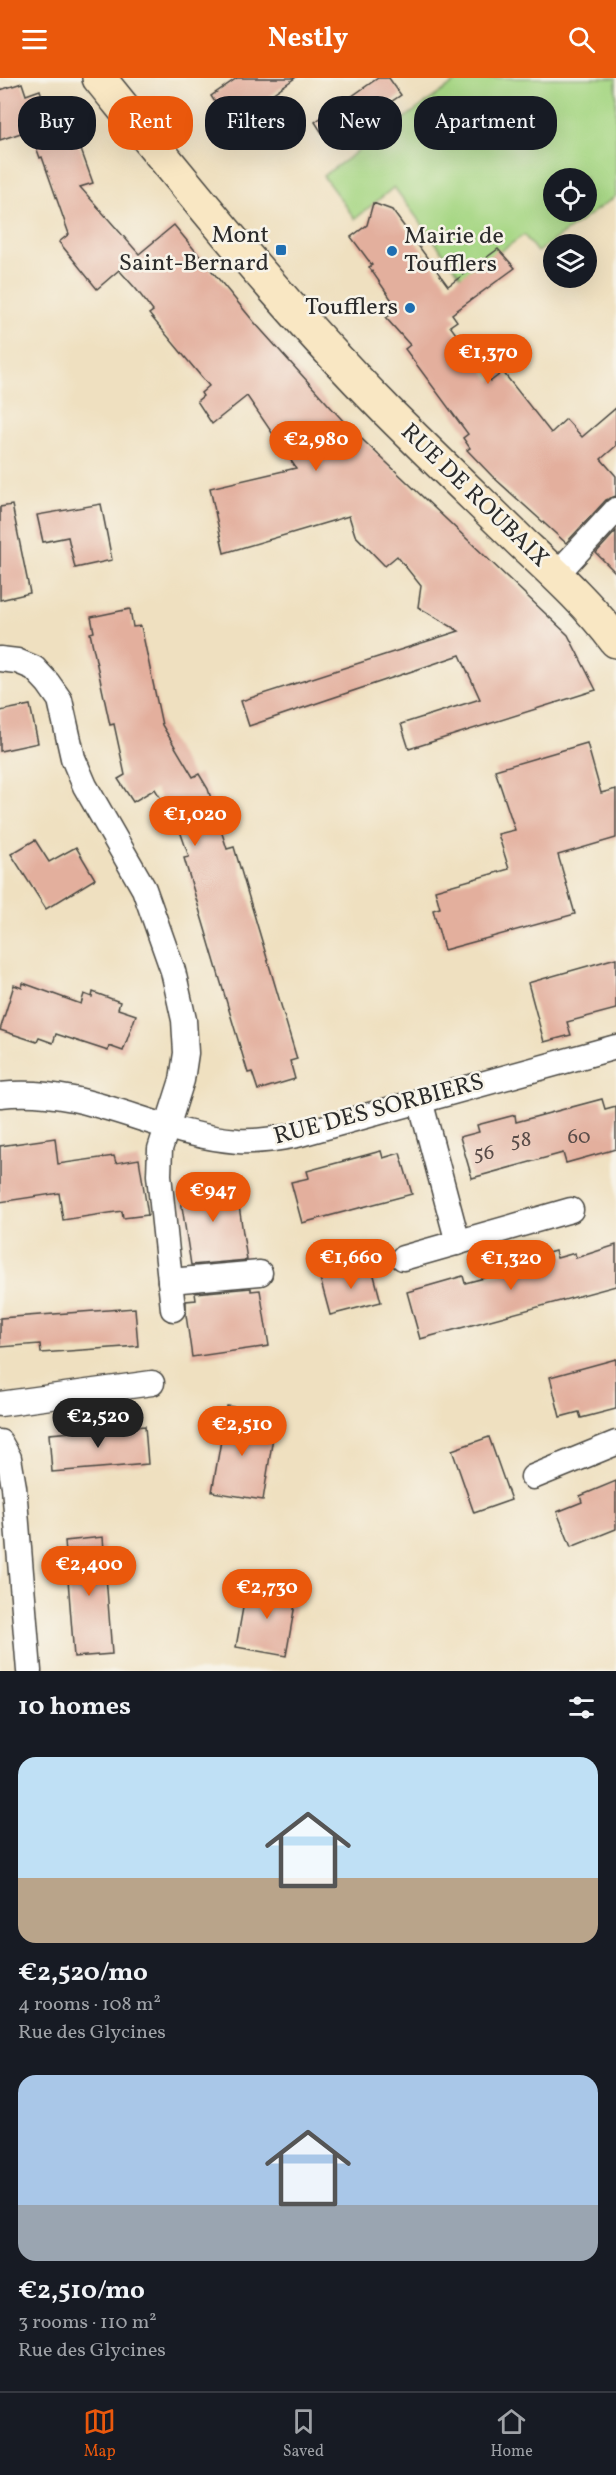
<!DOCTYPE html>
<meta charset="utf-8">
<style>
body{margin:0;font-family:Vollkorn,serif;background:#20242c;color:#f1f3f6;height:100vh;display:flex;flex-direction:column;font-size:22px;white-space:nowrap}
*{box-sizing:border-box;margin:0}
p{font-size:20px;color:#9ea1a6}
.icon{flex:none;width:33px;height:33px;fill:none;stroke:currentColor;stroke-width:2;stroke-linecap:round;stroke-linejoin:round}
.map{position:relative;height:1593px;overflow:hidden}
.panel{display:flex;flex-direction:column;background:#171b24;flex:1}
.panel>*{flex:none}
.top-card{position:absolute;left:18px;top:18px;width:580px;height:54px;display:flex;gap:12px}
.controls{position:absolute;left:543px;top:90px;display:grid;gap:12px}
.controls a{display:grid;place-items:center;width:54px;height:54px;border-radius:50%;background:#171b24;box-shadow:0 6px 24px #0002;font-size:30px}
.price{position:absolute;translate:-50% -51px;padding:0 14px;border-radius:21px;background:#ea580c;color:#fff;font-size:20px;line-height:39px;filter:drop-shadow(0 2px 3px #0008)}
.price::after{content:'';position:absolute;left:50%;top:36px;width:18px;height:14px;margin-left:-9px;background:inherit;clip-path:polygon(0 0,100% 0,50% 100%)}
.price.current{background:#222;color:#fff}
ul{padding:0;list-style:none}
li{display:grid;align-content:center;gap:12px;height:318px;padding:0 18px}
li span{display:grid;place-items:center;height:186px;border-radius:18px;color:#555}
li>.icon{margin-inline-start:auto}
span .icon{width:108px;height:108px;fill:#fffc;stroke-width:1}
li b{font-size:26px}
h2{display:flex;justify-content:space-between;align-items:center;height:72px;padding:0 18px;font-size:26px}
.pill{padding:0 21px;border-radius:24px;background:#171b24;box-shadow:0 6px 24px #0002;font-size:21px;line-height:54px}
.pill.current{background:#ea580c;color:#fff}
header{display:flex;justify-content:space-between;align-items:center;height:78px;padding:0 18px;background:#ea580c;color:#fff;font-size:27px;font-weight:700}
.dock{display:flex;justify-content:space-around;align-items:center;height:84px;border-top:2px solid #363941;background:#171b24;font-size:16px;color:#9ea1a6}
.dock a{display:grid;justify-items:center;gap:3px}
.dock .current{color:#ea580c}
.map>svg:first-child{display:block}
.green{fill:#a7d785;stroke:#698158;stroke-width:1.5;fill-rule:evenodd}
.building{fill:#e3af9d}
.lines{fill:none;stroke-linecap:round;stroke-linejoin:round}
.minor-casing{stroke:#484641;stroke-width:27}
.secondary-casing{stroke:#484641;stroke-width:36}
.minor{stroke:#fff;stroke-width:24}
.secondary{stroke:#f9e7c3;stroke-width:33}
.poi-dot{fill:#1f6fb2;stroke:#f7f3e8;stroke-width:2}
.labels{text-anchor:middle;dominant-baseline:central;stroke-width:5;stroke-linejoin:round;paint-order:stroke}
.number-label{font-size:21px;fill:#594c48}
.poi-label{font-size:24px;fill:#2b2b2b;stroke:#f7f3e8;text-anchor:end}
.street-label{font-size:24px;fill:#2b2b2b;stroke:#f7f3e8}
</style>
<header><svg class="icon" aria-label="menu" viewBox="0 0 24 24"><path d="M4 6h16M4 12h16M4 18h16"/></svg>Nestly<svg class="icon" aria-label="search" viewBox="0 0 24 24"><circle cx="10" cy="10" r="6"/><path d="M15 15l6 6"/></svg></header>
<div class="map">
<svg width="616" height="1593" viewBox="0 0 616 1593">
<rect width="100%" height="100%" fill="#f7f3e8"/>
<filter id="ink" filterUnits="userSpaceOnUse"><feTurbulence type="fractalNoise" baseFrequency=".0167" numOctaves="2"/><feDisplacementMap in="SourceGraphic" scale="12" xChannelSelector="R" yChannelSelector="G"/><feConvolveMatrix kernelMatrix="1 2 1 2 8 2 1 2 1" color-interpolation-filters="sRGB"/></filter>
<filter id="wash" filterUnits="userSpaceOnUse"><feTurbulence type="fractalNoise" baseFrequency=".008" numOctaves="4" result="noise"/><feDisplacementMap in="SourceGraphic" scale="24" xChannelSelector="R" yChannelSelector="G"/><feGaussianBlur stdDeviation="1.35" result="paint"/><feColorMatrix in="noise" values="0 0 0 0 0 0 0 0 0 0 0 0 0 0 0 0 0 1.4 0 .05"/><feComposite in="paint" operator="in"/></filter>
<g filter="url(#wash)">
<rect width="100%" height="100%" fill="#efe0c0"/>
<path class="green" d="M461,0H616V118L537,174L524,157L462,200L394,109L355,141L323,98ZM554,100H586V134H554Z"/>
<g id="blocks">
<g class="building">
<path d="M237,0H295L229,46L211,18Z"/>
<path d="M378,0H389L401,17L329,66L315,44Z"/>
<path d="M22,5L26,17L40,12L46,30L60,25L75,68L79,66L93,105L80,109L139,176L174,147L254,244L345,345L568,557L596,612L409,671L401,646L480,621L460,577L249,648L241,623L459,553L418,529L421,508L397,478L385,488L355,457L349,438L224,475L210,410L296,390L247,318L212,346L197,323L203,318L201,315L209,308L149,236L153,233L136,211L119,192L97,211L59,164L69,156L42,79L40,80L30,52L0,62V12Z"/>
<path d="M373,125L392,132L448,208L498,171L515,190L452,236L457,243L450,248L491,303L503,294L551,355L566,341L582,359L616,330V368L601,381L616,398V418L606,422L566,465L492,398L467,372L470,370L463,360L468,356L405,271L410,267L386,240L398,231L369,189L372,187L351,159L367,147Z"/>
<path d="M101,426L112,482L75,490L68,459L43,464L37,437Z"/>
<path d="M12,427L30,515L0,522V429Z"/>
<path d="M616,453V495L596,475Z"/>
<path d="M130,531L133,549L141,548L162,647L193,699L199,696L208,711L227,771L234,769L297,981L290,983L295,1001L258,1012L252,994L248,995L232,942L184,780L189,779L179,750L155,711L133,724L118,701L125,697L114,646L110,647L90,555L94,554L91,539Z"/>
<path d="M30,627L38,665L0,673V633Z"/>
<path d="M587,665L601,715L616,711V760L558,777L575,836L444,872L433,832L440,830L435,812L509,791L498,756L515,752L495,692Z"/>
<path d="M35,762L49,784L76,769L95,801L46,831L11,776Z"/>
<path d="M616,880V931L567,944L571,957L544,964L528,905Z"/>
<path d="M23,905L81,926L84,916L92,919L93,914L120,924L118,931L136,937L123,973L109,968L108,973L56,956L53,965L39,960L37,964L0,952L14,907L22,910Z"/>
<path d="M602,1021L605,1031L616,1028V1071L566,1085L563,1075L472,1100L460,1059L479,1054L477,1047L515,1037L516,1044Z"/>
<path d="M55,1060L58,1086L114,1078L116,1085L139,1081L148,1137L123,1140L122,1133L63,1142L59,1115L0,1124V1068Z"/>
<path d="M381,1073L383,1080L400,1075L412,1116L302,1145L291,1104L309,1100L307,1093Z"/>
<path d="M235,1101L247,1182L191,1187L179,1109Z"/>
<path d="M616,1167V1208L420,1261L407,1214L463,1198L465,1205L519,1191L517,1184L555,1173L557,1180L575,1175L576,1180Z"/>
<path d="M371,1186L381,1224L330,1237L320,1200Z"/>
<path d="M251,1210V1213L260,1212L269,1268L192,1279L186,1237V1223L196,1222L195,1215Z"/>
<path d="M135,1230L138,1268L41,1275L40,1266L0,1269V1240Z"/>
<path d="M616,1281V1331L581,1340L579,1334L560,1339L550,1299Z"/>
<path d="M227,1328L254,1332L251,1355L273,1359L263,1422L212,1414Z"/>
<path d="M145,1348L148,1386L52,1394L49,1356Z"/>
<path d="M489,1359L511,1422L474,1435L452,1372Z"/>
<path d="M616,1403V1451L571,1469L557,1434L582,1424L580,1418Z"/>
<path d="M103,1459L112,1576L74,1579L65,1463Z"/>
<path d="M247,1507L297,1515L286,1578L236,1569Z"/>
</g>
</g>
</g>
<g filter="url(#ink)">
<use href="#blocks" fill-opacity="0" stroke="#484641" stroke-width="1.5"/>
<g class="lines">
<defs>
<g id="minor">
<path d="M556,497L616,432"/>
<path d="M0,581L17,583L34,590L48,605L60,622L73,680L85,708L144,811L173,893L184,942L186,975L182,1002L160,1071L159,1097L173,1231"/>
<path d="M0,1017C88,1007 155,1057 238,1063C258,1064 277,1061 297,1057L616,969"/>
<path d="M420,1022L458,1165"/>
<path d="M403,1180L571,1132"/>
<path d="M170,1203L260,1195"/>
<path d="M0,1326L152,1305"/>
<path d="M0,1364L9,1380L14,1409L29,1593"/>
<path d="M533,1399L616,1365"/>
</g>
<path id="secondary" d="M99,0C191,113 283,228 386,332C431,377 477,421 522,465C555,496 589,527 616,563"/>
</defs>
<use href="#minor" class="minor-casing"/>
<use href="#secondary" class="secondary-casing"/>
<use href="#minor" class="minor"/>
<use href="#secondary" class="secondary"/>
</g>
</g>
<g class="poi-dot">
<rect x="275" y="166" width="12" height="12" rx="3"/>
<circle cx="392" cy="173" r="6"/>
<circle cx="410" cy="230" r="6"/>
</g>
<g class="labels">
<g class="number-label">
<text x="579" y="1059">60</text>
<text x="521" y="1062">58</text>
<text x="484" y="1075">56</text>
</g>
<g class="poi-label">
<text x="269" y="158">Mont<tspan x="269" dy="28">Saint-Bernard</tspan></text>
<text x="404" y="159" text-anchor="start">Mairie de<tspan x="404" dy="28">Toufflers</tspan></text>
<text x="398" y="230">Toufflers</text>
</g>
<g class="street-label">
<text transform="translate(474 418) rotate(44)">RUE DE ROUBAIX</text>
<text transform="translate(379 1032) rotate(-15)">RUE DES SORBIERS</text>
</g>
</g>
</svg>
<div class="controls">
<a><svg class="icon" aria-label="locate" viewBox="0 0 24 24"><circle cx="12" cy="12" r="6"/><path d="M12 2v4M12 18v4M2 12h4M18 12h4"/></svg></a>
<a><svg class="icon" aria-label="layers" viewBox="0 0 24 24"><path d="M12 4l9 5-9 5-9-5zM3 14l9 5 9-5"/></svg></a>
</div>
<b class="price" style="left:488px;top:307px">€1,370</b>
<b class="price" style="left:316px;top:394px">€2,980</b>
<b class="price" style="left:195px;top:769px">€1,020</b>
<b class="price" style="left:213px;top:1145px">€947</b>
<b class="price" style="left:351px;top:1212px">€1,660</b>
<b class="price" style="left:511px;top:1213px">€1,320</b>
<b class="price current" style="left:98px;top:1371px">€2,520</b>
<b class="price" style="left:242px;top:1379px">€2,510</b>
<b class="price" style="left:89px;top:1519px">€2,400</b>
<b class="price" style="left:267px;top:1542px">€2,730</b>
<div class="top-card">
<a class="pill">Buy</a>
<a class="pill current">Rent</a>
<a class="pill">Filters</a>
<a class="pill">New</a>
<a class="pill">Apartment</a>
</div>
</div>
<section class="panel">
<h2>10 homes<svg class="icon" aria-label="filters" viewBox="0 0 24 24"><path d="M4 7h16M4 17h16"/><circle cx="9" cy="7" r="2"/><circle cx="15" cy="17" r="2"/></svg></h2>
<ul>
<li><span style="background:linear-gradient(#bfe0f5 65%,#b9a48a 0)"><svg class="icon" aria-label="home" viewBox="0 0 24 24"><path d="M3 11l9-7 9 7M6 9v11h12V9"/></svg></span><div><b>€2,520/mo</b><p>4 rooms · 108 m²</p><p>Rue des Glycines</p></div></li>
<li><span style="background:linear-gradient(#a9c7e8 70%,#9aa5b1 0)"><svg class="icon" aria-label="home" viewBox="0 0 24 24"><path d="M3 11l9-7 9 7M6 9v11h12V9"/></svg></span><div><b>€2,510/mo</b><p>3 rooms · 110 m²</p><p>Rue des Glycines</p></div></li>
</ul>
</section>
<nav class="dock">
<a class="current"><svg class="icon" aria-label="map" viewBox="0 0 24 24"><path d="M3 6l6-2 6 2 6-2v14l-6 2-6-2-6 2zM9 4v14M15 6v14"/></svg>Map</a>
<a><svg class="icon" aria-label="saved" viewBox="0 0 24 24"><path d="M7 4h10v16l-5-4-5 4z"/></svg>Saved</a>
<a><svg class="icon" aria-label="home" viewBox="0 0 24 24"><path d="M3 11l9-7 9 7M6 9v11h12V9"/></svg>Home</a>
</nav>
